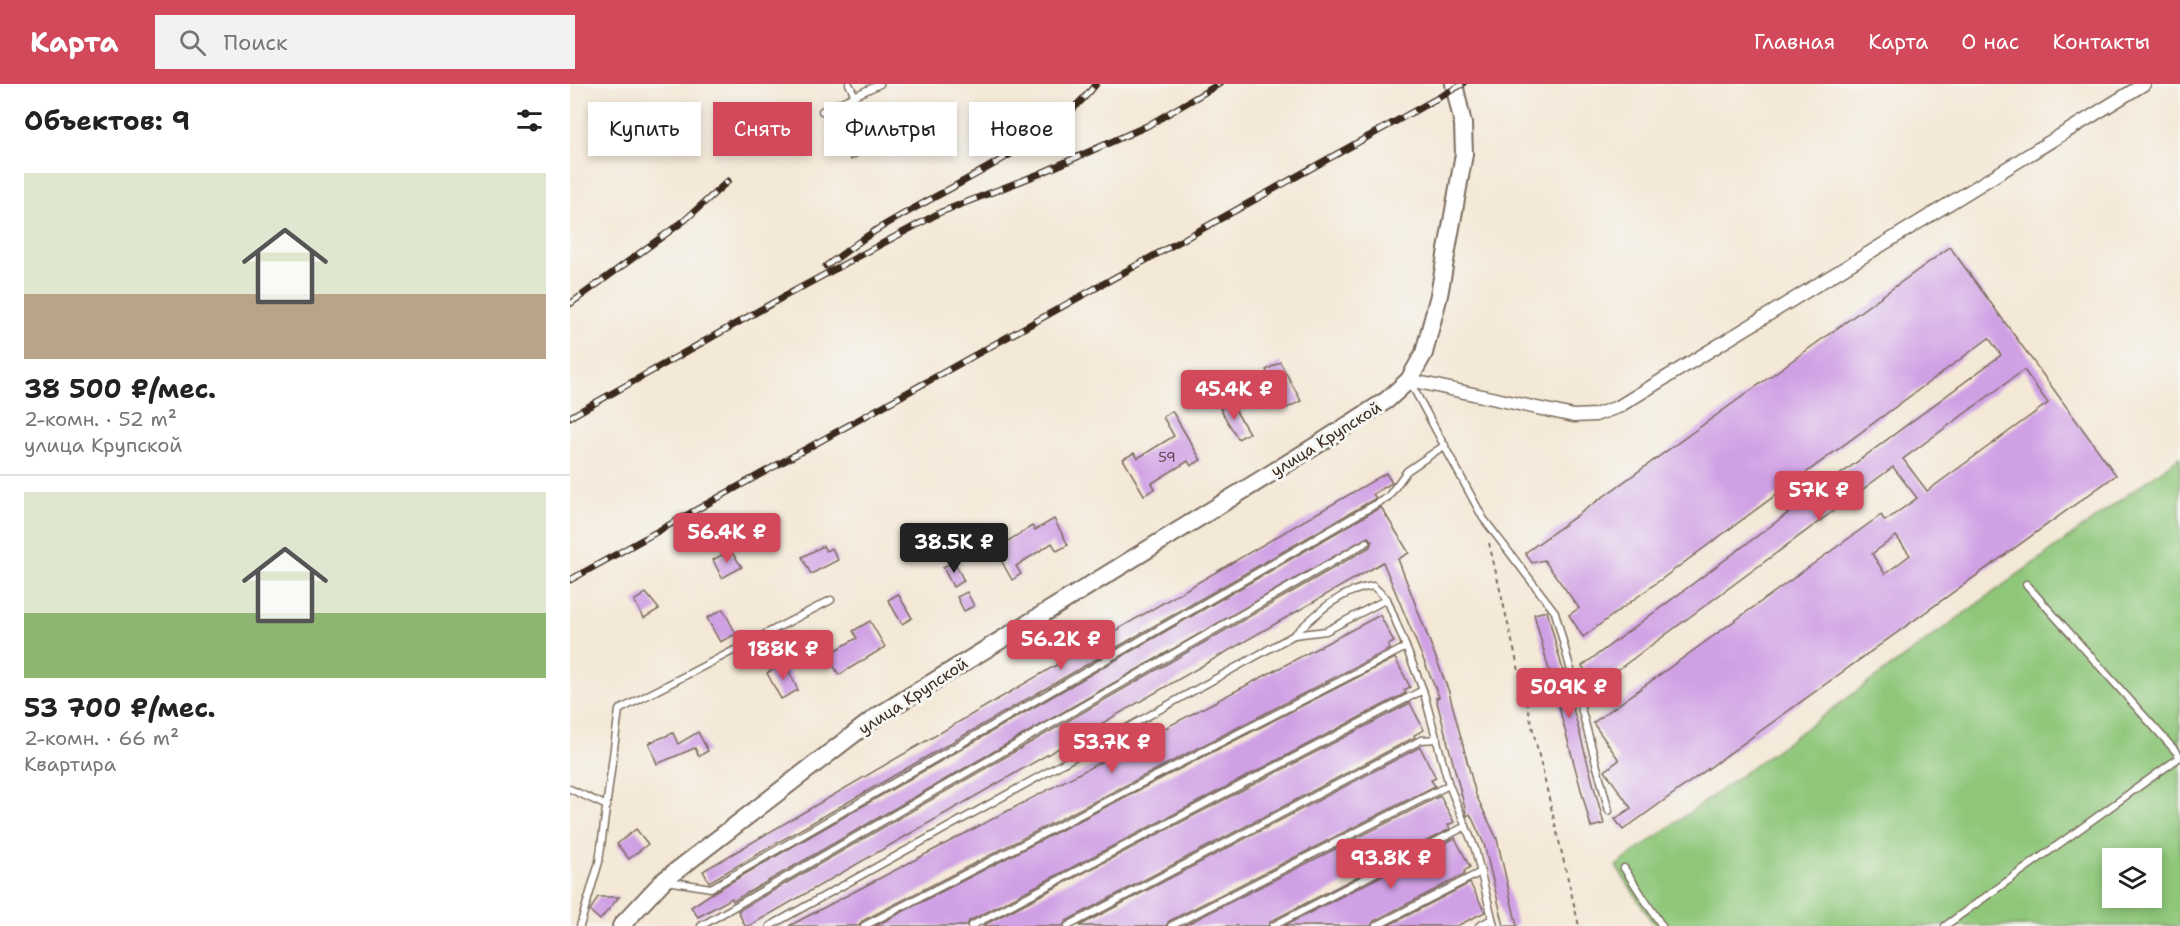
<!DOCTYPE html>
<html lang="ru">
<meta charset="utf-8">
<style>
body{margin:0;font-family:"Shantell Sans",sans-serif;background:#f2f2f2;color:#222;height:100vh;display:flex;flex-direction:column;font-size:22px;white-space:nowrap}
*{box-sizing:border-box;margin:0}
p{font-size:20px;color:#767676}
.icon{flex:none;width:33px;height:33px;fill:none;stroke:currentColor;stroke-width:2;stroke-linecap:round;stroke-linejoin:round}
.map{position:relative;flex:1;overflow:hidden}
.side{display:flex;flex-direction:column;background:#fff;width:570px}
.side>*{flex:none}
.top-card{position:absolute;left:18px;top:18px;width:570px;height:54px;display:flex;gap:12px}
.fabs{position:absolute;left:1532px;top:764px;display:grid;gap:12px}
.fabs a{display:grid;place-items:center;width:60px;height:60px;border-radius:0px;background:#fff;box-shadow:0 3px 9px #0003;font-size:30px}
.price{position:absolute;translate:-50% -51px;padding:0 14px;border-radius:6px;background:#d1495b;color:#fff;font-size:20px;line-height:39px;filter:drop-shadow(0 2px 3px #0008)}
.price::after{content:'';position:absolute;left:50%;top:36px;width:18px;height:14px;margin-left:-9px;background:inherit;clip-path:polygon(0 0,100% 0,50% 100%)}
.price.selected{background:#222;color:#fff}
ul{padding:0;list-style:none}
li{display:grid;align-content:center;gap:12px;height:318px;padding:0 24px}
li+li{border-top:2px solid #e0e0e0}
li span{display:grid;place-items:center;height:186px;border-radius:0px;color:#555}
li>.icon{margin-inline-start:auto}
span .icon{width:108px;height:108px;fill:#fffc;stroke-width:1}
li b{font-size:26px}
h2{display:flex;justify-content:space-between;align-items:center;height:72px;padding:0 24px;font-size:26px}
.pill{padding:0 21px;border-radius:0px;background:#fff;box-shadow:0 3px 9px #0003;font-size:21px;line-height:54px}
.pill.selected{background:#d1495b;color:#fff}
header{display:flex;align-items:center;gap:36px;box-sizing:border-box;height:84px;padding:0 30px;background:#d1495b;color:#fff}
header strong{font-size:28px}
nav{display:flex;gap:33px;margin-inline-start:auto;font-size:21px}
.search{width:420px;height:54px;background:#f2f2f2;display:flex;align-items:center;gap:15px;box-sizing:border-box;padding:0 21px;border-radius:0px;color:#767676;font-size:22px}
main{display:flex;flex:1;min-height:0}
.map>svg:first-child{display:block}
.green{fill:#8fc77a;stroke:#65784c;stroke-width:1.5;fill-rule:evenodd}
.building{fill:#d0a0e5;fill-rule:evenodd}
.lines{fill:none;stroke-linecap:round;stroke-linejoin:round}
.service-casing{stroke:#7c6c5e;stroke-width:9}
.minor-casing{stroke:#7c6c5e;stroke-width:15}
.secondary-casing{stroke:#7c6c5e;stroke-width:20}
.path{stroke:#7c6c5e;stroke-width:2;stroke-dasharray:4.5 4.5;stroke-linecap:butt}
.service{stroke:#fff;stroke-width:6}
.minor{stroke:#fff;stroke-width:12}
.secondary{stroke:#fff;stroke-width:16}
.rail-casing{stroke:#3b2a1e;stroke-width:7}
.rail{stroke:#f6f6f2;stroke-width:4.5;stroke-dasharray:14;stroke-linecap:butt}
.labels{text-anchor:middle;dominant-baseline:central;stroke-width:6;stroke-linejoin:round;paint-order:stroke}
.number-label{font-size:14px;fill:#604850}
.street-label{font-size:16px;fill:#3b2a1e;stroke:#f6f6f2}
</style>
<header>
<strong>Карта</strong>
<div class="search"><svg class="icon" aria-label="search" viewBox="0 0 24 24"><circle cx="10" cy="10" r="6"/><path d="M15 15l6 6"/></svg>Поиск</div>
<nav><a>Главная</a><a>Карта</a><a>О нас</a><a>Контакты</a></nav>
</header>
<main>
<section class="side">
<h2>Объектов: 9<svg class="icon" aria-label="filters" viewBox="0 0 24 24"><path d="M4 7h16M4 17h16"/><circle cx="9" cy="7" r="2"/><circle cx="15" cy="17" r="2"/></svg></h2>
<ul>
<li><span style="background:linear-gradient(#dfe7d0 65%,#b9a48a 0)"><svg class="icon" aria-label="home" viewBox="0 0 24 24"><path d="M3 11l9-7 9 7M6 9v11h12V9"/></svg></span><div><b>38 500 ₽/мес.</b><p>2-комн. · 52 m²</p><p>улица Крупской</p></div></li>
<li><span style="background:linear-gradient(#dfe7d0 65%,#8fb573 0)"><svg class="icon" aria-label="home" viewBox="0 0 24 24"><path d="M3 11l9-7 9 7M6 9v11h12V9"/></svg></span><div><b>53 700 ₽/мес.</b><p>2-комн. · 66 m²</p><p>Квартира</p></div></li>
</ul>
</section>
<div class="map">
<svg width="1610" height="842" viewBox="0 0 1610 842">
<rect width="100%" height="100%" fill="#f6f6f2"/>
<filter id="ink" filterUnits="userSpaceOnUse"><feTurbulence type="fractalNoise" baseFrequency=".0167" numOctaves="2"/><feDisplacementMap in="SourceGraphic" scale="12" xChannelSelector="R" yChannelSelector="G"/><feConvolveMatrix kernelMatrix="1 2 1 2 8 2 1 2 1" color-interpolation-filters="sRGB"/></filter>
<filter id="wash" filterUnits="userSpaceOnUse"><feTurbulence type="fractalNoise" baseFrequency=".008" numOctaves="4" result="noise"/><feDisplacementMap in="SourceGraphic" scale="24" xChannelSelector="R" yChannelSelector="G"/><feGaussianBlur stdDeviation="1.35" result="paint"/><feColorMatrix in="noise" values="0 0 0 0 0 0 0 0 0 0 0 0 0 0 0 0 0 1.4 0 .05"/><feComposite in="paint" operator="in"/></filter>
<g filter="url(#wash)">
<rect width="100%" height="100%" fill="#f4e8d6"/>
<path class="green" d="M1610,373V842H1085L1046,782ZM1542,774H1581V813H1542Z"/>
<g id="blocks">
<g class="building">
<path d="M297,40L308,61L281,76L270,55Z"/>
<path d="M1380,163L1546,391L1053,746L1045,735L1061,724L1035,687L1049,676L1023,639L1311,431L1315,437L1347,414L1323,383L1026,602L1012,582L1431,271L1419,254L1013,553L999,531L1009,524L974,476L962,479L955,469ZM1454,286L1478,319L1357,407L1333,375ZM1326,452L1340,471L1315,490L1302,470Z"/>
<path d="M710,278L731,317L717,324L696,286Z"/>
<path d="M661,319L679,349L668,355L650,325Z"/>
<path d="M602,327L631,376L621,382L618,377L582,399L585,405L574,411L553,375L564,369L568,374L604,352L593,333Z"/>
<path d="M816,389L822,399L803,410L806,414L139,798L133,787Z"/>
<path d="M811,423L839,469L828,475L879,608L906,711L927,755L947,842H934L914,760L900,730L897,732L866,614L869,613L813,478L179,842H175L168,827L800,463L802,457L798,453L163,817L162,814L128,833L121,823L144,808Z"/>
<path d="M484,435L498,461L487,467L482,459L446,482L451,490L442,496L425,465L462,442L465,446Z"/>
<path d="M253,462L256,467L262,464L268,476L241,490L232,473Z"/>
<path d="M160,466L172,483L152,494L143,476Z"/>
<path d="M384,477L394,497L383,503L373,483Z"/>
<path d="M397,508L404,522L394,527L387,513Z"/>
<path d="M76,509L89,525L74,534L64,517Z"/>
<path d="M328,510L342,534L332,540L318,516Z"/>
<path d="M153,525L166,550L150,558L137,534Z"/>
<path d="M977,527L1034,740L1021,743L964,530Z"/>
<path d="M810,531L824,558L818,561L820,565L292,837L289,842H219Z"/>
<path d="M300,537L315,563L269,591L257,571L287,554L283,547Z"/>
<path d="M825,574L840,603L834,606L836,609L399,837L396,842H305Z"/>
<path d="M215,579L228,606L211,615L197,589Z"/>
<path d="M840,619L854,646L844,651L845,653L496,837L493,842H412Z"/>
<path d="M128,648L138,667L129,672L125,664L87,680L79,659L103,649L108,660Z"/>
<path d="M850,663L866,694L861,696L865,702L599,837L596,842H509Z"/>
<path d="M870,712L884,738L878,741L880,745L701,837L698,842H613Z"/>
<path d="M66,745L78,760L59,775L47,760Z"/>
<path d="M885,754L900,783L894,787L895,790L804,837L801,842H714Z"/>
<path d="M900,799L915,828L887,842H817Z"/>
<path d="M28,813H49L30,836L20,827Z"/>
</g>
</g>
</g>
<g filter="url(#ink)">
<use href="#blocks" fill-opacity="0" stroke="#7c6c5e" stroke-width="1.5"/>
<g class="lines">
<defs>
<g id="service">
<path d="M279,0L284,10"/>
<path d="M252,27L310,0"/>
<path d="M839,296L913,434L985,528L1039,727"/>
<path d="M1456,500L1610,672"/>
<path d="M724,551L756,547L817,515"/>
<path d="M0,705L37,722"/>
<path d="M1054,784L1092,842"/>
<path d="M97,797L141,804L818,413L837,387L875,361"/>
<path d="M10,842L29,778L49,626L261,516"/>
<path d="M131,842L797,458"/>
<path d="M200,842L724,551C747,529 770,506 803,502L817,515L853,606L879,701L905,765L924,842"/>
<path d="M294,842L836,563"/>
<path d="M401,842L853,606"/>
<path d="M498,842L851,656L867,655"/>
<path d="M601,842L879,701"/>
<path d="M703,842L896,742"/>
<path d="M806,842L911,788"/>
<path d="M909,842L922,835"/>
<path d="M1375,842L1610,673"/>
</g>
<path id="minor" d="M839,296L1004,332L1025,331L1048,323L1574,0"/>
<path id="secondary" d="M51,842L93,797L306,633L747,361L817,316L839,296L854,269L869,211L894,70L893,40L884,0"/>
</defs>
<use href="#service" class="service-casing"/>
<use href="#minor" class="minor-casing"/>
<use href="#secondary" class="secondary-casing"/>
<path class="path" d="M919,459L1009,842"/>
<use href="#service" class="service"/>
<use href="#minor" class="minor"/>
<use href="#secondary" class="secondary"/>
<defs>
<g id="rail">
<path d="M256,182C273,170 290,156 308,145C373,105 480,60 526,0"/>
<path d="M0,220L115,136L158,97"/>
<path d="M0,333L215,212L371,128L469,90L577,42L649,0"/>
<path d="M0,496L893,0"/>
</g>
</defs>
<use href="#rail" class="rail-casing"/>
<use href="#rail" class="rail"/>
</g>
</g>
<g class="labels">
<g class="number-label">
<text x="597" y="373">59</text>
</g>
<g class="street-label">
<text transform="translate(756 355) rotate(-32)">улица Крупской</text>
<text transform="translate(343 612) rotate(-33)">улица Крупской</text>
</g>
</g>
</svg>
<div class="fabs">
<a><svg class="icon" aria-label="layers" viewBox="0 0 24 24"><path d="M12 4l9 5-9 5-9-5zM3 14l9 5 9-5"/></svg></a>
</div>
<b class="price" style="left:664px;top:337px">45.4K ₽</b>
<b class="price" style="left:1249px;top:438px">57K ₽</b>
<b class="price" style="left:157px;top:480px">56.4K ₽</b>
<b class="price selected" style="left:384px;top:490px">38.5K ₽</b>
<b class="price" style="left:491px;top:587px">56.2K ₽</b>
<b class="price" style="left:213px;top:597px">188K ₽</b>
<b class="price" style="left:999px;top:635px">50.9K ₽</b>
<b class="price" style="left:542px;top:690px">53.7K ₽</b>
<b class="price" style="left:821px;top:806px">93.8K ₽</b>
<div class="top-card">
<a class="pill">Купить</a>
<a class="pill selected">Снять</a>
<a class="pill">Фильтры</a>
<a class="pill">Новое</a>
</div>
</div>
</main>
